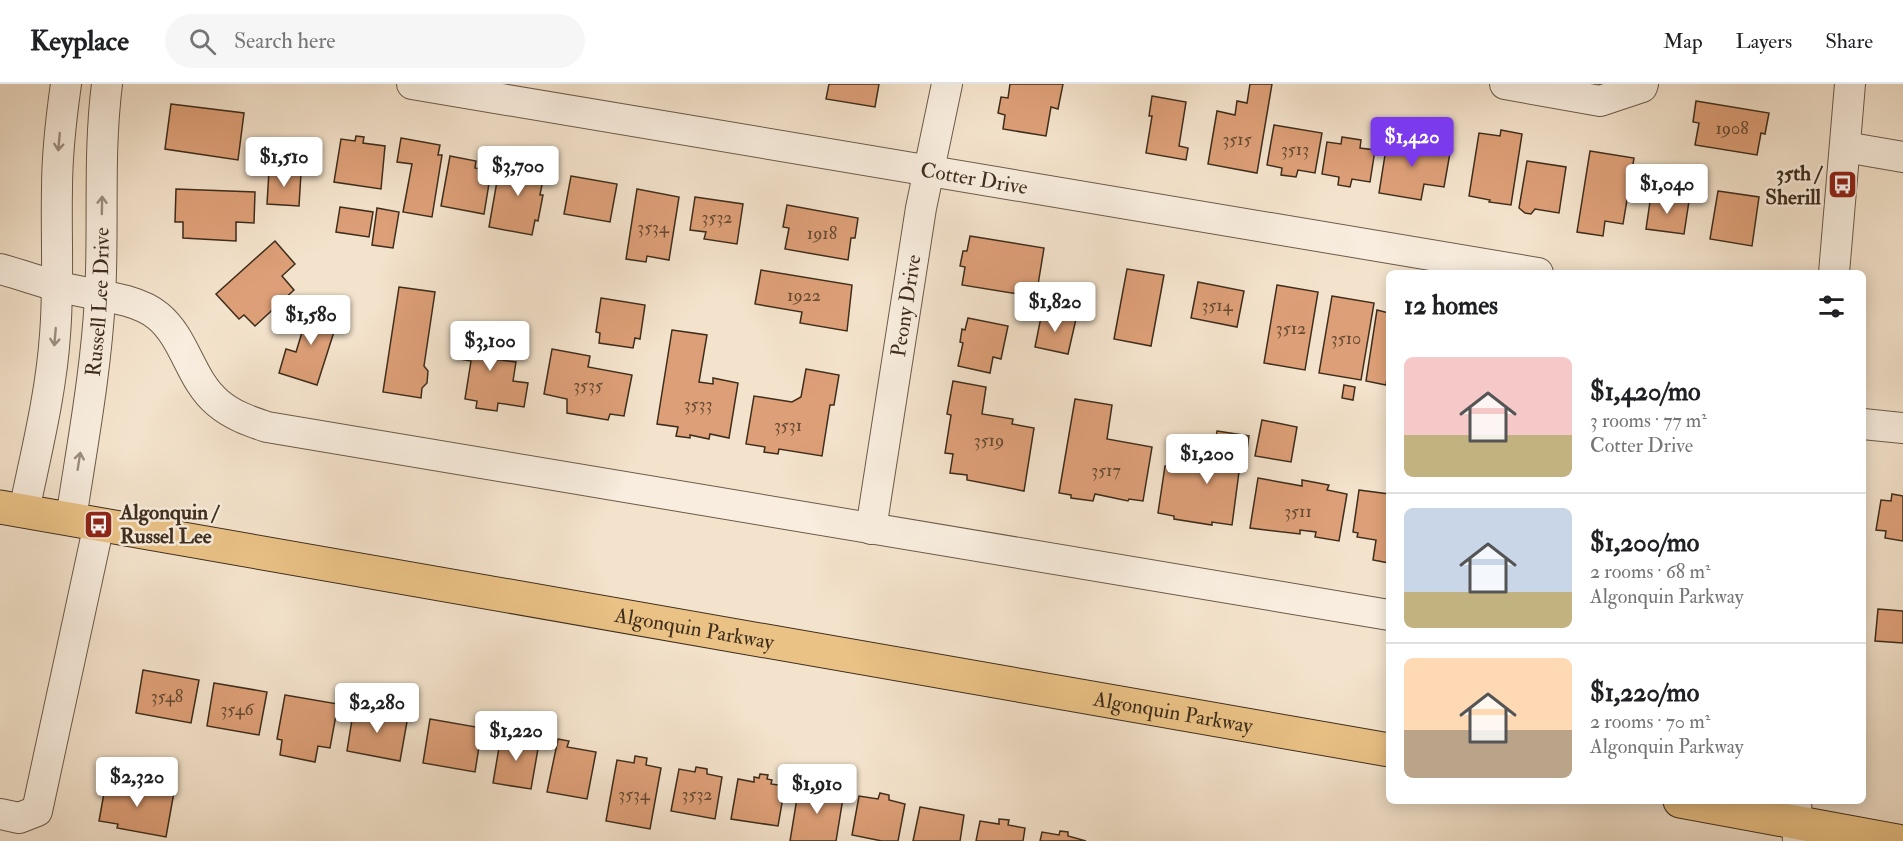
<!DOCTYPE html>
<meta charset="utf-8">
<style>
body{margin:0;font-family:"IM FELL Double Pica",serif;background:#f6f6f6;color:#202124;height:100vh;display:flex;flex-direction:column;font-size:22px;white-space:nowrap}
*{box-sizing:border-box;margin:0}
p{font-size:20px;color:#757577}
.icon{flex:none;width:33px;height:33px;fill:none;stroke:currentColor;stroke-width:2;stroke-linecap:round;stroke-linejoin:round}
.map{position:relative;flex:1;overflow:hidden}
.panel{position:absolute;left:1386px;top:186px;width:480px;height:534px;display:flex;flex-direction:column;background:#fff;border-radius:9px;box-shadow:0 3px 15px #0003}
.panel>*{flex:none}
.price{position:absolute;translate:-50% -51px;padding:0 14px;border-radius:6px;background:#fff;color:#222;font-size:20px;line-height:39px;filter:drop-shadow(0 2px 3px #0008)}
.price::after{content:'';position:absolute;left:50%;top:36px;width:18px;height:14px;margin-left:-9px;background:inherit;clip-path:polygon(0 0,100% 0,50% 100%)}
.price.current{background:#7c3aed;color:#fff}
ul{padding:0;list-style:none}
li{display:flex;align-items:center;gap:18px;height:150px;padding:0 18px}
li+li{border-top:2px solid #e0e0e0}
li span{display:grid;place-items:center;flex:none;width:168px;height:120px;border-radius:9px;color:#555}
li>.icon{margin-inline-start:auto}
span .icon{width:72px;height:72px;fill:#fffc;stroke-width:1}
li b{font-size:26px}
h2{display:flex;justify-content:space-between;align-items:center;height:72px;padding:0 18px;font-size:26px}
header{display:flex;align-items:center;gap:36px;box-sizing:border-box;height:84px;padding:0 30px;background:#fff;border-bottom:2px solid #e0e0e0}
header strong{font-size:28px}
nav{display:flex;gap:33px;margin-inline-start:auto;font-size:21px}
.search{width:420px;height:54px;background:#f6f6f6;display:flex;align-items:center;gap:15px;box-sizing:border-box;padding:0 21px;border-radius:33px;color:#757577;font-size:22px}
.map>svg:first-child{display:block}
.building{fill:#dd9f77;stroke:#3e2d1c;stroke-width:1.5}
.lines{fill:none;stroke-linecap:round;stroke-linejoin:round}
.minor-casing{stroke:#6c5a48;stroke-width:32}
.major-casing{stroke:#3e2d1c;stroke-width:35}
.minor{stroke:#f8edde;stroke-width:30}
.major{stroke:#eac286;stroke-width:33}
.oneway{stroke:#9b8d7d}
.labels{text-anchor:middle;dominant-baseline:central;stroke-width:5;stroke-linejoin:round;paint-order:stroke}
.number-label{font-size:18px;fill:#664a33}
.poi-label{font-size:21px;font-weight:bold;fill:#3e2d1c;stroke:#f8edde;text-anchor:end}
.street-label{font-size:21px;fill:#3e2d1c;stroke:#f8edde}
</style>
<header>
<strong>Keyplace</strong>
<div class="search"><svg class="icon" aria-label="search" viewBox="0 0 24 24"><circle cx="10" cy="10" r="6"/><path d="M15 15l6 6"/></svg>Search here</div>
<nav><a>Map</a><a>Layers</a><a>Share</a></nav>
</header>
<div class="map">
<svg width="1903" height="757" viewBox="0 0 1903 757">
<rect width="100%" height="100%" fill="#f4e3cc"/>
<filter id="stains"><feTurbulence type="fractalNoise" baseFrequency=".00333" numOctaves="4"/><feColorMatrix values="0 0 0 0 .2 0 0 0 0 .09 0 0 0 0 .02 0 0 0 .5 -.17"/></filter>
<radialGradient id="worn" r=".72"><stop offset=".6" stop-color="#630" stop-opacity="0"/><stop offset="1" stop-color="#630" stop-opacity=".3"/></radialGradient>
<g class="building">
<path d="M829,0H879L875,23L826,15Z"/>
<path d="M1010,0H1063L1058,25L1051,23L1046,52L1003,45L1005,31L998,29L1001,13L1008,14Z"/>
<path d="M1250,0H1272L1257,89L1208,80L1217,27L1235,31L1237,17L1247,19Z"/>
<path d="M1152,12L1186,18L1179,62L1188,64L1186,76L1146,69L1152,32H1149Z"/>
<path d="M1696,17L1769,29L1765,50L1761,49L1757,71L1695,61L1699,39L1693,38Z"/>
<path d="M171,20L244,29L238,76L165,65Z"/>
<path d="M1274,41L1322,49L1315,89L1298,86L1296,93L1281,91L1282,84L1267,81Z"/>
<path d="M1501,46L1522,50L1511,121L1489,118L1490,116L1469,112L1479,49L1500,52Z"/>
<path d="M356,52L364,53L363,59L385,62L381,105L334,98L341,55L355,57Z"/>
<path d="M1388,52L1423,57L1421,65L1450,69L1444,103L1424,100L1421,116L1379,109Z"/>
<path d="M1342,53L1361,56L1360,64L1375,66L1370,98L1352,95L1350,103L1338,101L1339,93L1322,90L1327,58L1341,60Z"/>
<path d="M401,54L440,61L438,71H442L432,133L403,128L412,80L397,78Z"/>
<path d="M1590,67L1634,74L1623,140L1605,137L1603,152L1577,148Z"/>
<path d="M450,72L476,77L475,84L491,87L484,130L441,122Z"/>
<path d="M519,75L546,80L540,111H543L538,137L535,136L532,151L489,143L500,80L517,83Z"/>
<path d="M1527,77L1566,83L1559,129L1535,125L1531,130L1525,129L1519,124Z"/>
<path d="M269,87L301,89L299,122L267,120Z"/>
<path d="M571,92L617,100L610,138L564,130Z"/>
<path d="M176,105L255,108L254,139L236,138V157L183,154V138H175Z"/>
<path d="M637,105L679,113L669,176L647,172L646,178L626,175Z"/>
<path d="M1718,107L1759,113L1752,162L1710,155Z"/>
<path d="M1651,111L1689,117L1684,150L1646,145Z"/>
<path d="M695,113L743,120L737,160L704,155L706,148L690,146Z"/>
<path d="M787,121L858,134L855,154H851L848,176L785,165L789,144L783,143Z"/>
<path d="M340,123L373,128L369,153L336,148Z"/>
<path d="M377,124L399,128L393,164L372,161Z"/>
<path d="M970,152L1044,164L1036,213L962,201L965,183L960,182L963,167H967Z"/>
<path d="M275,157L295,180L282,192L294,206L255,242L244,231L239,235L216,210Z"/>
<path d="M1127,185L1164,191L1151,262L1114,255Z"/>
<path d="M761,186L852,201L847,247L800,239L802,228L755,220Z"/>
<path d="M1198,198L1244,207L1237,243L1191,234Z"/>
<path d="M1277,201L1318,208L1305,286L1264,279Z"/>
<path d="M399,203L435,208L424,282L428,287L427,299L422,304L421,314L383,308Z"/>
<path d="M1332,212L1374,219L1361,296L1319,289Z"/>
<path d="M601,214L645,221L640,255L635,254L633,264L599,259L600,249L596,248Z"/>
<path d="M311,219L340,229L317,301L279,289L286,265L296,268Z"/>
<path d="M1377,226L1389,229V295L1387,294L1386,301L1366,297Z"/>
<path d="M1042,228L1076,235L1068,270L1035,263Z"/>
<path d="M968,234L1008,242L1001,275L993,273L990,289L958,282L963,259L960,258L962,245L965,246Z"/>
<path d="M464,242L498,247L494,275L516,278L513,297L528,299L524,323L498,319L497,327L476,324L477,317L465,315L471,277L459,275Z"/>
<path d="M672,246L707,251L699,298L713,300V294L738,299L729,354L710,350L709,355L690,351V354L676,352L678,343L657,340Z"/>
<path d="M552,265L590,272L588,283L632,291L624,332L610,330L608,336L567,329V315L544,310Z"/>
<path d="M806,285L839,291L834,321H830L822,372L779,365L778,370L764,368L765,363L746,360L754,312L792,318L801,313Z"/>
<path d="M953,297L986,303L982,330L1013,335L1012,340L1034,344L1024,407L967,396V391L950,389L953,370L945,369L951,331L947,330Z"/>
<path d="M1344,301L1355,303L1353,316L1342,314Z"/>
<path d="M1075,315L1112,321L1107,355L1152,363L1143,417L1129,415L1128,417L1095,410L1093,417L1071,414V411L1059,409Z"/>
<path d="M1262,336L1297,343L1291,378L1255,372Z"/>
<path d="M1217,347L1249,352L1244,388H1239L1232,441L1212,438V441L1174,435V432L1158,429L1165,382L1203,387L1204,378L1212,380Z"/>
<path d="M1258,394L1302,402V396L1329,401L1327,406L1347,410L1339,457L1315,453L1316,448L1300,446V450L1250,444Z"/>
<path d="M1359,406L1389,410V479L1373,476L1376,456L1357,453L1358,449L1353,448Z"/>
<path d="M1892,410L1903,412V457L1885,454L1886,447L1876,446L1881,416L1891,417Z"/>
<path d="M1878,525L1903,527V559L1875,557Z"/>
<path d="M143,586L199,596L191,639L136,629Z"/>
<path d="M214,599L267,608L259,651L207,642Z"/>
<path d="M285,611L338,620L330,664L318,662L315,678L280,671L282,656L277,655Z"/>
<path d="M354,623L408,632L400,677L347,667Z"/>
<path d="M430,635L482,644L475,688L423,679Z"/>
<path d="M502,646L511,648L510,654L539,659L531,705L493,699Z"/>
<path d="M558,655L569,657L567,663L596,668L587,715L547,708Z"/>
<path d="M635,672L647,674L646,681L661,684L650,745L606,737L617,676L634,679Z"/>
<path d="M696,683L707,685V690L722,693L715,735L671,727L679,685L695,688Z"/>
<path d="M760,690L768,691L767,695L772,696L771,700L785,702L778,742L731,735L738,695L754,698V693L759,694Z"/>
<path d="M106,698L125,701V699L174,708L166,753L117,744L118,740L99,737Z"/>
<path d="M818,699L828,701V706L844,708L836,757H790L799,702L817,706Z"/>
<path d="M880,709L889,711V716L905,720L898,757H882L852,751L859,712L878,715Z"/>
<path d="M920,723L964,731L960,757H913Z"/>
<path d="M999,735L1009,736L1008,741L1025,744L1023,757H976L980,737L999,740Z"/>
<path d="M1060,747L1068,748V752L1086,757H1040L1042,748L1059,751Z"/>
</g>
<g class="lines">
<defs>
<g id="minor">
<path id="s1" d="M412,0L1538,189"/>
<path d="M1505,0L1600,17L1642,3L1643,0"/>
<path d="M1845,63L1903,73"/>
<path d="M0,185C19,190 38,197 57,202C87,211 134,212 158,232C186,255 190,296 218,319C232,331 249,337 267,343L1389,531"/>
<path d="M1834,189L1850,0"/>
<path d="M1863,340L1903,344"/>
<path d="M24,427C36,369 51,310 55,251C59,202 56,154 57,105C57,70 61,35 66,0"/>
<path id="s2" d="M71,435C82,362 96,288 100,214C104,143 98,71 107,0"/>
<path id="s3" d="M871,445L921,124L947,0"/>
<path d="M1796,717L1798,757"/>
<path d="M0,730L19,734L37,727L99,440"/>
</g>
<g id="major">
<path id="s4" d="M0,423L1389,666"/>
<path d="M1680,717L1897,757"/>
</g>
</defs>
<use href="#minor" class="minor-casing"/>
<use href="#major" class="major-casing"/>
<use href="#minor" class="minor"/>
<use href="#major" class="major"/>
</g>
<defs><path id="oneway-shaft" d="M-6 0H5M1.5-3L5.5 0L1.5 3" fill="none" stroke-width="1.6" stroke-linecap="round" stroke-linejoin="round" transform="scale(1.5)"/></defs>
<g class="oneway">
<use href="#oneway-shaft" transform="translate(59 58) rotate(95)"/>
<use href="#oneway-shaft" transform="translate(102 121) rotate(-89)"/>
<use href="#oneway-shaft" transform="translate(55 253) rotate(95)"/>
<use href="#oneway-shaft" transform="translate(79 377) rotate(-81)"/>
</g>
<defs>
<symbol id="bus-square" viewBox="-11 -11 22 22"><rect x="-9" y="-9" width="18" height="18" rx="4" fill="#8f2418" stroke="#f8edde"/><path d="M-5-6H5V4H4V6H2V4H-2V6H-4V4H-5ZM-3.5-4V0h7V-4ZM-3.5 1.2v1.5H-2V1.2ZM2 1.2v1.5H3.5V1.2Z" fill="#fff"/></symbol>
</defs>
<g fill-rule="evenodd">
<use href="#bus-square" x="1826" y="84" width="33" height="33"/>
<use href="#bus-square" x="82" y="424" width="33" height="33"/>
</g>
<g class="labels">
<g class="number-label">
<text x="1732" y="44">1908</text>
<text x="1237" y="55">3515</text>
<text x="1295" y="65">3513</text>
<text x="717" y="133">3532</text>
<text x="653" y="143">3534</text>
<text x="822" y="149">1918</text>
<text x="804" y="211">1922</text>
<text x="1217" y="221">3514</text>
<text x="1291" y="244">3512</text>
<text x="1346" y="254">3510</text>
<text x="588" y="301">3535</text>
<text x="698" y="320">3533</text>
<text x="788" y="341">3531</text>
<text x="989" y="356">3519</text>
<text x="1106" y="386">3517</text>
<text x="1298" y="427">3511</text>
<text x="167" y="612">3548</text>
<text x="237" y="625">3546</text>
<text x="634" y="710">3534</text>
<text x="697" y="710">3532</text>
</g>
<g class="poi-label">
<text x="1821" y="89">35th /<tspan x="1821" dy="24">Sherill</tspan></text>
<text x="120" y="428" text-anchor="start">Algonquin /<tspan x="120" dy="24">Russel Lee</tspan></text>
</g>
<g class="street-label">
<text stroke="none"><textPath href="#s1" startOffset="570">Cotter Drive</textPath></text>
<text stroke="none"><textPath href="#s2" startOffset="219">Russell Lee Drive</textPath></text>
<text stroke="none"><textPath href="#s3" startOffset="226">Peony Drive</textPath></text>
<text stroke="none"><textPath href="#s4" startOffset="705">Algonquin Parkway</textPath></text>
<text stroke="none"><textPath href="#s4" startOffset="1191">Algonquin Parkway</textPath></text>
</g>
</g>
<rect width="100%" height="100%" filter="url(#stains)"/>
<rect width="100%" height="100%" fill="url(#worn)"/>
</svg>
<b class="price current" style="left:1412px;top:84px">$1,420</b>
<b class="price" style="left:284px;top:104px">$1,510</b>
<b class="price" style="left:518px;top:113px">$3,700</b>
<b class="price" style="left:1667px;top:131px">$1,040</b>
<b class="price" style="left:1055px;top:249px">$1,820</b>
<b class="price" style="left:311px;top:262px">$1,580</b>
<b class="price" style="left:490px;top:288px">$3,100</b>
<b class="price" style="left:1207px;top:401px">$1,200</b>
<b class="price" style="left:377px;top:650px">$2,280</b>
<b class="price" style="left:516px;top:678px">$1,220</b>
<b class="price" style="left:137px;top:724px">$2,320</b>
<b class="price" style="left:817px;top:731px">$1,910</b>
<section class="panel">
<h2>12 homes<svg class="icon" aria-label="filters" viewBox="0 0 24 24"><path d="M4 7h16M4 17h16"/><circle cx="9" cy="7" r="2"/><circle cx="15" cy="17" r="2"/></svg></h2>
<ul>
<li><span style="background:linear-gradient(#f6c9c9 65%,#c2b280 0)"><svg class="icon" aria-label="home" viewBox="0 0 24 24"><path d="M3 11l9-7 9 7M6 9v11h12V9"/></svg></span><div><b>$1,420/mo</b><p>3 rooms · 77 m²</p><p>Cotter Drive</p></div></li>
<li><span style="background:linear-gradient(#c9d6e8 70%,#c2b280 0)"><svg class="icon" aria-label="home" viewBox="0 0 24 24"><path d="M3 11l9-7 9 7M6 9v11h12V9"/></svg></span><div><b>$1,200/mo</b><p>2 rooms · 68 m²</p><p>Algonquin Parkway</p></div></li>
<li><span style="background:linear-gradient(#ffd9b3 60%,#b9a48a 0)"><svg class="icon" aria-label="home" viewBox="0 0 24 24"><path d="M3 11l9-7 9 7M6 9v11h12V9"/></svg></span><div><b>$1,220/mo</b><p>2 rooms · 70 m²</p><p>Algonquin Parkway</p></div></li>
</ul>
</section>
</div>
